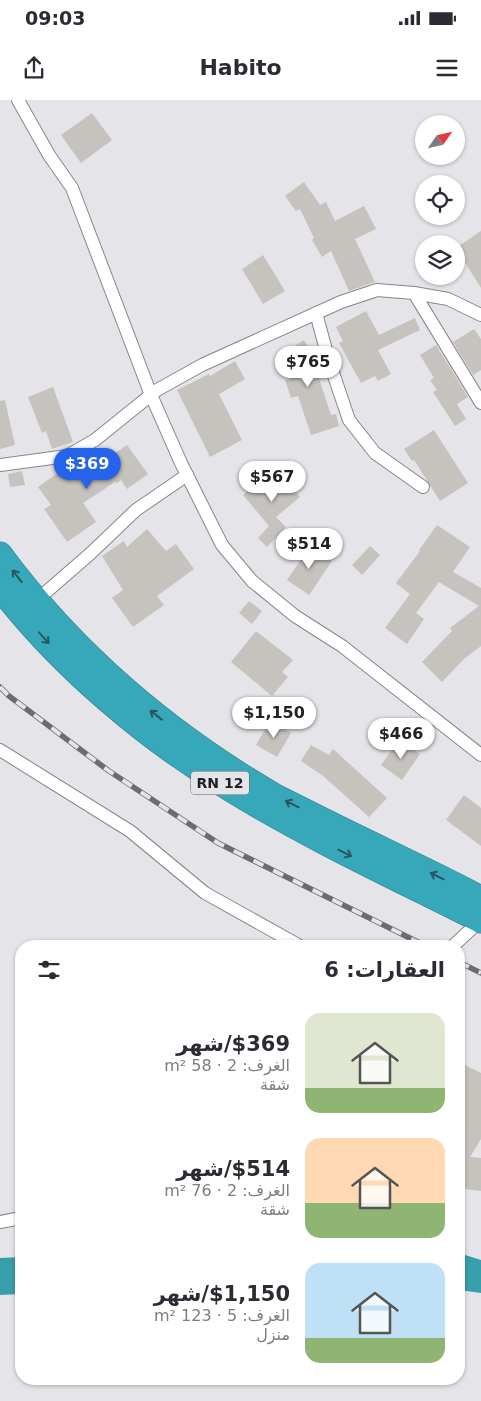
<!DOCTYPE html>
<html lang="ar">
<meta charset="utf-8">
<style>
body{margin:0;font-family:"DejaVu Sans","Noto Naskh Arabic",sans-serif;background:#f7f7f7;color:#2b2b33;direction:rtl;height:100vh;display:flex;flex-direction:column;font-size:19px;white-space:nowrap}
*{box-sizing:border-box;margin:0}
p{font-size:16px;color:#7c7c81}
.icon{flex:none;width:28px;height:28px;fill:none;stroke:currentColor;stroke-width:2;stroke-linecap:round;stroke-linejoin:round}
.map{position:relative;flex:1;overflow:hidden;direction:ltr}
.panel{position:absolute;left:15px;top:840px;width:450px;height:445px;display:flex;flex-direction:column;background:#fff;border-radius:20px;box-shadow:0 1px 4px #0004;direction:rtl}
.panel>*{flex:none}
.needle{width:32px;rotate:56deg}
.tools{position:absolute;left:415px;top:15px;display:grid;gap:10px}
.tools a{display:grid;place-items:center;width:50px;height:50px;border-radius:50%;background:#fff;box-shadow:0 1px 4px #0004;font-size:25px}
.price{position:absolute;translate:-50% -42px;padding:0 11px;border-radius:18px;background:#fff;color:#222;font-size:16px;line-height:32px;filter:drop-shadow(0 1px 2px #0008)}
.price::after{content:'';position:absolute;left:50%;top:30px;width:15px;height:11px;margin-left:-8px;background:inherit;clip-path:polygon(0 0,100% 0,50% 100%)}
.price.current{background:#2563eb;color:#fff}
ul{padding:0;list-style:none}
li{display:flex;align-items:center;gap:15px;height:125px;padding:0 20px}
li span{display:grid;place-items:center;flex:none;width:140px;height:100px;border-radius:15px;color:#555}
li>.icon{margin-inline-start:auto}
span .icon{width:60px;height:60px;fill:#fffc;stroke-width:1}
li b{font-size:21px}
h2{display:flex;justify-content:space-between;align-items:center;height:60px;padding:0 20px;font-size:21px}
.status{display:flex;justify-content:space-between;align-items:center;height:35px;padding:0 25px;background:#fff;direction:ltr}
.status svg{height:14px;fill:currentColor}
header{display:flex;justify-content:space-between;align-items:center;height:65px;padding:0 20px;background:#fff;font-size:22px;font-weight:600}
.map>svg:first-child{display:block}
.water{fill:#399eac}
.building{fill:#c6c3be}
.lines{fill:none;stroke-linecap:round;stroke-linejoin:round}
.street-casing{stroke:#87858a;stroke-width:14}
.highway-casing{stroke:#2f7985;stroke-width:25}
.street{stroke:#fff;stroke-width:12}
.highway{stroke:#37a8ba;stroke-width:24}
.rail-casing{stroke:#6c6c6f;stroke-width:5.5}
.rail{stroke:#e5e4e9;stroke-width:4;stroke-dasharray:11;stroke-linecap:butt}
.oneway{stroke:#2a575f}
.labels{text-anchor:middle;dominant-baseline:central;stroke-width:5;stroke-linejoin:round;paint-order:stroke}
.shield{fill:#e5e4e9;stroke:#5c5c5e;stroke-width:1}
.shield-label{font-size:14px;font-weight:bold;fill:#212123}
</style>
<div class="status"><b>09:03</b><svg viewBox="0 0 49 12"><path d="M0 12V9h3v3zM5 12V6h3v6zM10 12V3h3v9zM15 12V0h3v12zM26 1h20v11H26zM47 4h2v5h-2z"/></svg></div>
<header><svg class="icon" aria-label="menu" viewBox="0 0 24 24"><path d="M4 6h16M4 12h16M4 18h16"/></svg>Habito<svg class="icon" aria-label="share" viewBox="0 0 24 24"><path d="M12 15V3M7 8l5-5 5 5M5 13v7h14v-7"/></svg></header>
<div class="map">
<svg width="481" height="1301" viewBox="0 0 481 1301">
<rect width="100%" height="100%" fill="#e5e4e9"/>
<g class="water">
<path d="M459,1153L481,1160V1193L459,1190Z"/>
<path d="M21,1157V1194L0,1195V1158Z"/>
</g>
<g class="building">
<path d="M92,13L112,40L81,63L61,35Z"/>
<path d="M304,82L320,105L326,102L335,121L364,106L376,129L355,139L375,182L349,191L331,151L322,157L312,140L314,138L300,109L296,111L285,96Z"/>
<path d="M481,131V188L456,148Z"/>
<path d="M263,155L285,191L263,204L242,169Z"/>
<path d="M366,211L379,235L415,218L420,230L378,250L391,274L378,281L375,276L361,283L339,243L343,241L336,227Z"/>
<path d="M474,229L481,239V270L473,275L453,242Z"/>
<path d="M304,240L314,256L312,257L331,315L336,314L339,326L311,335L298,296L291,298L285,280L290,279L277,257Z"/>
<path d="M436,245L468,297L457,304L466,319L455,326L433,292L437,290L430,280L434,278L420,255Z"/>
<path d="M235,261L245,279L219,294L242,340L210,357L177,290L209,274L210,276Z"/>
<path d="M53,287L73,342L52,349L46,331L42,333L28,297Z"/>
<path d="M5,300L15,345L0,349V301Z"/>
<path d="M434,330L468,383L440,401L414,360L412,361L404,349Z"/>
<path d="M127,345L148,374L127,389L121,380L117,383L115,382L83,403L96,422L67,442L44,409L51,405L38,387L62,370L65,375L88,360L91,366L100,361L101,363Z"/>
<path d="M276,368L300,397L276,417L286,427L267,447L258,438L269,426L243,395Z"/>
<path d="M22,371L25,385L10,387L8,374Z"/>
<path d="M437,425L470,447L453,472L481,488V546L465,558L442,582L422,562L452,531L450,528L479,506L439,482L416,513L424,519L407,544L385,528L410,494L396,483L420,451L419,450Z"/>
<path d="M147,429L166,451L176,444L194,469L157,496L164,505L133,527L112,498L123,490L102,456L124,441L127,447Z"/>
<path d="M310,446L332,461L309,495L287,480Z"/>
<path d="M370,446L380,455L362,475L352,465Z"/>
<path d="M249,501L262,511L252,524L239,513Z"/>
<path d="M256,531L293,560L282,572L288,577L272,596L231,562Z"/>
<path d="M270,621L291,633L277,657L256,645Z"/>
<path d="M399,640L420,654L402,680L381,665Z"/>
<path d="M311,645L329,655L333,649L387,698L369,717L322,675L301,661Z"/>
<path d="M464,695L481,708V746L446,720Z"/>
<path d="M459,962L481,973V1039L470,1057L481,1058V1091L459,1088Z"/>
</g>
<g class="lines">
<defs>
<g id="street">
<path d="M18,0L49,55L72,88L151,295L181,363L222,445L252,481L295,516L342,546L481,655"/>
<path d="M414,193L481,303"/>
<path d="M316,213L329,261L349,320L375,353L423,387"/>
<path d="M0,365L67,356L95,340L157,290L202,265L341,202L377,190L414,193L448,199L481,215"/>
<path d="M37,500L91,453L136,410L187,375"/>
<path d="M0,650L130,731L205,793L300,846"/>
<path d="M453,846L480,821"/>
<path d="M0,1122L21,1118"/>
</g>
<g id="highway">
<path d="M0,454C74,554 170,635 277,697C293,705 309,713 325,721C377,747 430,771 481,798"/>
<path d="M0,488C61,567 147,640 233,691C313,740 398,779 481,821"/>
</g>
</defs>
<use href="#street" class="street-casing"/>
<use href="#highway" class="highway-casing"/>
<use href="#street" class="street"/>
<use href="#highway" class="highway"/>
<defs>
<g id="rail">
<path d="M0,587L9,596L109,671L218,743L426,846"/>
<path d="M459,862L481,873"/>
</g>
</defs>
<use href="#rail" class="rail-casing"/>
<use href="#rail" class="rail"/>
</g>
<defs><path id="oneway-shaft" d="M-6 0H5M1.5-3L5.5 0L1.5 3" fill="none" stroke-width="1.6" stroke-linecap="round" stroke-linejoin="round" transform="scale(1.25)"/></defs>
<g class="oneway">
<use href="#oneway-shaft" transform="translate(17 476) rotate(-128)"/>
<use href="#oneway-shaft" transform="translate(44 538) rotate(48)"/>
<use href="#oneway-shaft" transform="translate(156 615) rotate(-142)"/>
<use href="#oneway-shaft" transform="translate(292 704) rotate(-153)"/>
<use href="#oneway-shaft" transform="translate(345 753) rotate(27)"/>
<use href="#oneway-shaft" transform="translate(437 776) rotate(-154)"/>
</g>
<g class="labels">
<rect class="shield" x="191" y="671.5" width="58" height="23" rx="4"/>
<g class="shield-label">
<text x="220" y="683">RN 12</text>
</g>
</g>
</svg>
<div class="tools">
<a><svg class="needle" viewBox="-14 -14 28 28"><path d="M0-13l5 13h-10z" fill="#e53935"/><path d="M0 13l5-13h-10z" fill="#7c7c81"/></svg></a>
<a><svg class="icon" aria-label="locate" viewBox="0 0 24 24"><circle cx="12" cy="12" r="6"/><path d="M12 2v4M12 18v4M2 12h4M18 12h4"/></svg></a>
<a><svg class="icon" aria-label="layers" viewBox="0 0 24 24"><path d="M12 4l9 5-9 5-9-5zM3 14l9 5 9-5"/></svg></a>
</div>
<b class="price" style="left:308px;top:288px">$765</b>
<b class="price current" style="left:87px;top:390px">$369</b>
<b class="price" style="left:272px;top:403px">$567</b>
<b class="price" style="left:309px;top:470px">$514</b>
<b class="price" style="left:274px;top:639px">$1,150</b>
<b class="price" style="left:401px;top:660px">$466</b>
<section class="panel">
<h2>العقارات: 6<svg class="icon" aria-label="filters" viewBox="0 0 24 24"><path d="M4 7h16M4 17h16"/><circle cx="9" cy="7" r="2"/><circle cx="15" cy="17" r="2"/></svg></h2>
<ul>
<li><span style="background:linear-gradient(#dfe7d0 75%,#8fb573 0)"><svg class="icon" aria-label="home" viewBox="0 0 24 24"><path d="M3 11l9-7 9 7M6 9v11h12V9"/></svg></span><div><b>$369/شهر</b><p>الغرف: 2 · 58 m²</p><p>شقة</p></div></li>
<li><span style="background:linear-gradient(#ffd9b3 65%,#8fb573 0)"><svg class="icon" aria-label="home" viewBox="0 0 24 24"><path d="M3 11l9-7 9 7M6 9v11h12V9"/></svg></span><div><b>$514/شهر</b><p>الغرف: 2 · 76 m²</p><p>شقة</p></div></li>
<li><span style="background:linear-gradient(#bfe0f5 75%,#8fb573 0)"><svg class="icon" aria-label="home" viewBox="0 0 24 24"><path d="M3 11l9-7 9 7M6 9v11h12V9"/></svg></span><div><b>$1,150/شهر</b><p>الغرف: 5 · 123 m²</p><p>منزل</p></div></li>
</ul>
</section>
</div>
